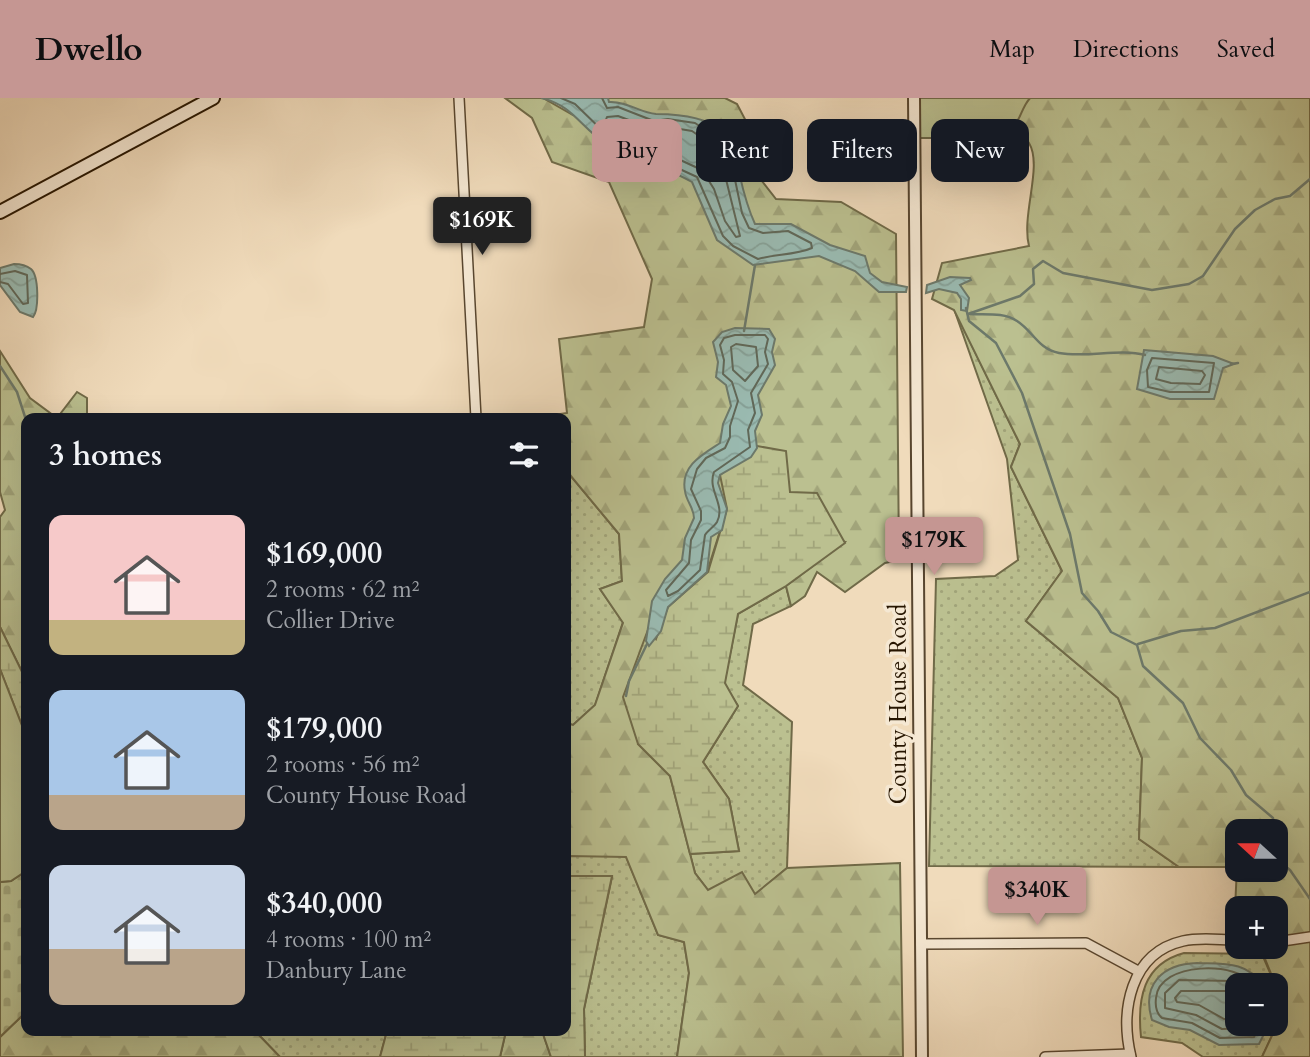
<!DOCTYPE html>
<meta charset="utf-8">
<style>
body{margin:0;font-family:Cardo,serif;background:#242831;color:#f1f3f6;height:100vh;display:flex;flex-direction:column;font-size:26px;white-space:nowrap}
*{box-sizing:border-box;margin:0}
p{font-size:23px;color:#9ea1a6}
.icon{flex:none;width:38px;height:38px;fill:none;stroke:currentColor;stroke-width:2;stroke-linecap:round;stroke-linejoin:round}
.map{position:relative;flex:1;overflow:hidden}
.sheet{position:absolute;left:21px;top:315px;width:550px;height:623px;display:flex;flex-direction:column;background:#171b24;border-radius:14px;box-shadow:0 7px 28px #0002}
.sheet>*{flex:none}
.top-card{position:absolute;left:592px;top:21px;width:612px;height:63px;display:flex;gap:14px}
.needle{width:46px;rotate:291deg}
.buttons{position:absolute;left:1225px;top:721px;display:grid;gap:14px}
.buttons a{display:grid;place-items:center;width:63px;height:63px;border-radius:14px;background:#171b24;box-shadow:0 7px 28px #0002;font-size:35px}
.price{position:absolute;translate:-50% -60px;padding:0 16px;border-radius:7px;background:#c59692;color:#111;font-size:23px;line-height:46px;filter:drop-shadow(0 2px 4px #0008)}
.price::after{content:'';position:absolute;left:50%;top:42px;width:21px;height:16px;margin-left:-10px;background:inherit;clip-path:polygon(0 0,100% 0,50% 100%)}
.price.active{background:#222;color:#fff}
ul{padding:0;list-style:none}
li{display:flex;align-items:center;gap:21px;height:175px;padding:0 28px}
li span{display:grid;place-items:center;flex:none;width:196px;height:140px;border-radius:14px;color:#555}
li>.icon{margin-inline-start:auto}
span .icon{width:84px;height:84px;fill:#fffc;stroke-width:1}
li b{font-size:30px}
h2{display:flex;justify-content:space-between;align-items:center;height:84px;padding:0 28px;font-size:30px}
.pill{padding:0 24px;border-radius:14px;background:#171b24;box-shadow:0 7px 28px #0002;font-size:24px;line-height:63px}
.pill.active{background:#c59692;color:#111}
header{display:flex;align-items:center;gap:42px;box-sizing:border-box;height:98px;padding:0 35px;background:#c59692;color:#111}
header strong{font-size:33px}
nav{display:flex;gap:38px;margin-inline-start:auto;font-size:24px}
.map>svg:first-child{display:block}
.grass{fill:url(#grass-dots);stroke:#706a48;stroke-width:2;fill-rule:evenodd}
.forest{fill:url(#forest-firs);stroke:#706a48;stroke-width:2;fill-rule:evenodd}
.wetland{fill:url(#wetland-marsh);stroke:#706a48;stroke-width:2}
.cemetery{fill:url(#cemetery-stones);stroke:#706a48;stroke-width:2}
.green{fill:#bbc090;stroke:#706a48;stroke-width:2}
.water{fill:url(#water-waves);stroke:#6c796b;stroke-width:2}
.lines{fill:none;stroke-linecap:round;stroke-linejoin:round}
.shore{stroke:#606859;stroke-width:2}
.stream{stroke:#6c796b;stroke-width:2.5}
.minor-casing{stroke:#58462f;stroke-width:12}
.tertiary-casing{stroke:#58462f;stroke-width:14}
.secondary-casing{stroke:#261500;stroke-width:16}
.minor{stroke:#f5e8d3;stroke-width:9}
.tertiary{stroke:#f5e8d3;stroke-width:10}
.secondary{stroke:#f5e8d3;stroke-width:12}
.labels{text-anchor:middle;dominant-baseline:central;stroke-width:7;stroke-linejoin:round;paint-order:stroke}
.street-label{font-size:23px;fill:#261500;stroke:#f5e8d3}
</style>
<header>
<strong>Dwello</strong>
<nav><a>Map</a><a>Directions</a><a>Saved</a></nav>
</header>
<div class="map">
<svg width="1310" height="959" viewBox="0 0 1310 959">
<defs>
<pattern id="grass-dots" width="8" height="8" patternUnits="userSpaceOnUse" patternTransform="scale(1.75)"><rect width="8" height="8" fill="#bbc090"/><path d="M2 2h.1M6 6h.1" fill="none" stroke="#a1a47a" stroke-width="1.8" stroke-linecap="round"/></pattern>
<pattern id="forest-firs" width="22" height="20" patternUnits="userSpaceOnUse" patternTransform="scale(1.75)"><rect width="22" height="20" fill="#bbc090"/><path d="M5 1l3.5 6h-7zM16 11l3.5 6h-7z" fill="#a1a47a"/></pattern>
<pattern id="wetland-marsh" width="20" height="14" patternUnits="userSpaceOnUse" patternTransform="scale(1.75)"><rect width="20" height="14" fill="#bbc090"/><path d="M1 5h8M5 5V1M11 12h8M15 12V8" fill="none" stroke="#a1a47a"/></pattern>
<pattern id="cemetery-stones" width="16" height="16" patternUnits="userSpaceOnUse" patternTransform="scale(1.75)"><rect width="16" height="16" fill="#bbc090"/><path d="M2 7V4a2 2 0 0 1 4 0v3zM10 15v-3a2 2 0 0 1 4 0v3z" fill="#a1a47a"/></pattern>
<pattern id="water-waves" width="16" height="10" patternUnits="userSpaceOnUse" patternTransform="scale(1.75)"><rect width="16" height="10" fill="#9abbb2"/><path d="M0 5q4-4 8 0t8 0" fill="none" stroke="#85a097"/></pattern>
</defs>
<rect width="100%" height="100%" fill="#f0dbbb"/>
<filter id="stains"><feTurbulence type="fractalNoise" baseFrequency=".00286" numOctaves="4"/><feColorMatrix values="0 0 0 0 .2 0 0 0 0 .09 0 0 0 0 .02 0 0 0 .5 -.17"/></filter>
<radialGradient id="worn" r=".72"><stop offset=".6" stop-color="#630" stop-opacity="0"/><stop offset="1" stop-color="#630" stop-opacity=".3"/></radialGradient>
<g class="grass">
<path d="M954,211L1020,346L1011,369L1062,473L1026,523L1118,600L1142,660L1139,741L1179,769L929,768L936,481L995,478L1018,462L1007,361Z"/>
<path d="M565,371L619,436L622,483L600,491L623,524L595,607L573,627L565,625Z"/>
<path d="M786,488L791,508L753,526L743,587L792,624L787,770L755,797L708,792L695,775L690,756L739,753L729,701L703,664L738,608L724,586L738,516Z"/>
<path d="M568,758H626L658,837L684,844L689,875L677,959H585L584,911L612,779L567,778Z"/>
<path d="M1184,855L1262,856L1285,910L1262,959H1203L1182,945L1141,939C1137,901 1143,866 1184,855ZM1237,887H1276V926H1237Z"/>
<path d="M255,933H387L380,959H280Z"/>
</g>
<g class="forest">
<path d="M505,0H543L573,17L594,0H725L737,6L758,46L762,83L776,101L841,104L896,136L899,462L885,465L845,494L817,474L805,498L791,508L786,488L845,444L727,411L707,474L638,646L670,678L695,775L708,792L742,774L755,796L787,770L900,765L903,959H677L689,875L684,844L658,837L626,759L569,758L565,778V625L573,627L595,607L623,525L600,491L622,483L619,436L565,371V320H533L567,315L559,241L644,229L652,181L609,84L552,64L532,20Z"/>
<path d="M1030,0H1310V959H1262L1285,910L1263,856L1254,849H1276V810H1237V834L1234,832L1237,769H1179L1139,741L1142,660L1118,600L1026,523L1062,473L1011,369L1020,346L954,212L932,201L942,165L1029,148C1021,117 1043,68 1029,45C1025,39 1019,33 1015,28L1022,9ZM1237,733H1276V772H1237Z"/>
<path d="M0,253L30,300L57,320L77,294L87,300V320H26V582L0,529V419L5,412L0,394Z"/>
<path d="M26,914V933H255L280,959H0V939Z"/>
<path d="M506,933H542L551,959H500Z"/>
</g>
<g class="wetland">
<path d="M757,348L786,353L790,394L817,395L845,445L786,488L738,516L725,585L738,608L703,664L729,701L739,753L690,756L670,678L638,646L623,599L649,529L656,541L668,509L708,474L727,411L720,377Z"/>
<path d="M0,529L26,582V638L0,571Z"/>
<path d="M565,778H612L584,911L585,959H551L542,933H565Z"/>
<path d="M387,933H506L500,959H380Z"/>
</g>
<path class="cemetery" d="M26,773V914L0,939V784L11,783Z"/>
<g class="green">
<path d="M918,0H1030C1022,9 1021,20 1014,28C1000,45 941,39 919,40Z"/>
<path d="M0,571L26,638V773L11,783L0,784Z"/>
</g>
<g class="water">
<path d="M541,0H608L609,4C627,3 640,15 656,16C754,17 725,61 755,126H791L830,147L865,158L870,175L882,184L907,189L906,194H879L855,173L819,158L753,167L717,142L692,84C666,69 635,61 607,46C580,30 575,8 541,0Z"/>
<path d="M14,166C20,166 26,167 31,171C39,178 39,212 33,219L20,214L0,187V170Z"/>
<path d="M950,179L970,180L971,182L960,187L969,200L967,213L961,212V201L957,195L939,191L926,195L927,187Z"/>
<path d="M735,230L769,231L775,241L772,254L775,267L758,297L762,317L755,333L757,350L751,359L720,377L718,385L727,411L722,432L711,439L707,474L668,509L661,533L649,548L646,543L652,503L665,481L682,462L685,440L694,420C694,410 686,403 685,393C680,368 703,356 720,345L723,326L731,308L726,287L716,279L718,264L713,244L722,234Z"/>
<path d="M1144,252L1213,258L1234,266L1223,270L1214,301H1170L1137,291Z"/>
<path d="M1197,865C1223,866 1248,863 1262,887H1237V926H1269L1259,946L1219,947L1190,932L1169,929L1152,922C1141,886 1163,866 1197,865Z"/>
</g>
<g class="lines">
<g class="shore">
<path d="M561,0L575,6L608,38L697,79L723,138L733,148L758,161C776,156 795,157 812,150L811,145L788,133L763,135L749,130L742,115L730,58L722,43L695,25L668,21L654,23L618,9L607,10L602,0"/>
<path d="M607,19L618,18L653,31L668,29L692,33L715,49L721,61L740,138L736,139L725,123L714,91L702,72L613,31L605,24Z"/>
<path d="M0,176L15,173L27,177L28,205L23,206L8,186L0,184"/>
<path d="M735,237H765L768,241L765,254L768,266L751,295L755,315L748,332L750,349L714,374C707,392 726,407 717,424C714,429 708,432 705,437L700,472L678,493L668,498L666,492L689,465L691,442L701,422V413L691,391L697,371L706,360L725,350L730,339V328L738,303L732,284L723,276L724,262L720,247L724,240Z"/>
<path d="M736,246L756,249L758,268L745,283L733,272L731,249Z"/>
<path d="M1152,260L1214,265L1209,294H1170L1148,289L1147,272Z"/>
<path d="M1159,269L1202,273L1205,277L1200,286L1171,285L1156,281Z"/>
<path d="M1243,887L1233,883L1179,882L1165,895V910L1196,917L1222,931L1248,930L1252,926"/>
<path d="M1254,887C1239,863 1159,863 1156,900C1155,908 1156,915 1162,920L1192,925L1220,940L1254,939L1261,926"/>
<path d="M1237,897L1232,893H1181L1175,900L1177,904L1199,907L1224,921H1237"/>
</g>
<g class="stream">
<path d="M966,210L969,223L996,245L1022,295L1070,436L1082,495L1098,513L1111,534L1137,547L1143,568L1183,605L1200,640L1231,672L1246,697L1273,720L1272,733"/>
<path d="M968,216L1020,198L1034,186L1033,171L1043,163L1063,175L1152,192L1189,186L1203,178L1235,131L1255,112L1275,101L1290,98L1310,81"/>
<path d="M970,216C986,217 1003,214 1017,223C1033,233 1038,251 1059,255C1087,260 1120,250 1145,257"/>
<path d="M744,233L755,167"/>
<path d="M1231,266L1238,265"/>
<path d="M0,268L17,294L26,322"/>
<path d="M1138,546L1181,533L1215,530L1310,494"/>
<path d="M626,598L629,583L647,546"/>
<path d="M1276,761L1290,772L1310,801"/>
</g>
<defs>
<g id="minor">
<path d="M459,0L476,320"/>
<path d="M1276,844L1310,839"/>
<path d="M921,846L1086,845L1138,873"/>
<path d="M1045,959L1130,956"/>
<path d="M1131,959C1120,913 1130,855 1183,843C1200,839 1219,842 1237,842"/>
</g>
<path id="tertiary" d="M914,0L922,959"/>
<path id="secondary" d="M0,114L213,0"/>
</defs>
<use href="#minor" class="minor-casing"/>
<use href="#tertiary" class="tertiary-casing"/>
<use href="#secondary" class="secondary-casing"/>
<use href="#minor" class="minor"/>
<use href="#tertiary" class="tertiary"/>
<use href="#secondary" class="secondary"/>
</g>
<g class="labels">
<g class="street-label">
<text transform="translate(898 606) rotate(-90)">County House Road</text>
</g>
</g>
<rect width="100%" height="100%" filter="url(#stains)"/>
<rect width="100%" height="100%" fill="url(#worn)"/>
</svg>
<div class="buttons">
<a><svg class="needle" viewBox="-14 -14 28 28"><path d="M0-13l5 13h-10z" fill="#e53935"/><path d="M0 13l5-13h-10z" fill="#9ea1a6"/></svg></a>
<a>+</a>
<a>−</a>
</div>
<b class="price active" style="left:482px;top:159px">$169K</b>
<b class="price" style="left:934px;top:479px">$179K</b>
<b class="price" style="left:1037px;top:829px">$340K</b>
<div class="top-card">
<a class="pill active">Buy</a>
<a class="pill">Rent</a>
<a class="pill">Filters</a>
<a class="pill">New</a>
</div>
<section class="sheet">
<h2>3 homes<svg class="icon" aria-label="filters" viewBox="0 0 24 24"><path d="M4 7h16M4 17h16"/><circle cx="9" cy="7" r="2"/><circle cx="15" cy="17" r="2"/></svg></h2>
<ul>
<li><span style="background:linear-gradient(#f6c9c9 75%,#c2b280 0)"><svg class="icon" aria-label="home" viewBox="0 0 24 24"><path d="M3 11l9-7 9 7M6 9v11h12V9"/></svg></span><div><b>$169,000</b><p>2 rooms · 62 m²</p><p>Collier Drive</p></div></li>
<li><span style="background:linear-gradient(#a9c7e8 75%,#b9a48a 0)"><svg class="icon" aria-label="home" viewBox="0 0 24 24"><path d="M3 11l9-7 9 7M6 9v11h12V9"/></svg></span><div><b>$179,000</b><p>2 rooms · 56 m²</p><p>County House Road</p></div></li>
<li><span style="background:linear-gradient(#c9d6e8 60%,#b9a48a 0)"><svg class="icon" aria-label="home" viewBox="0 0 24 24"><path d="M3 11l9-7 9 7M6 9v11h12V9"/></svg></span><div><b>$340,000</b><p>4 rooms · 100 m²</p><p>Danbury Lane</p></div></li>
</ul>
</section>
</div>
